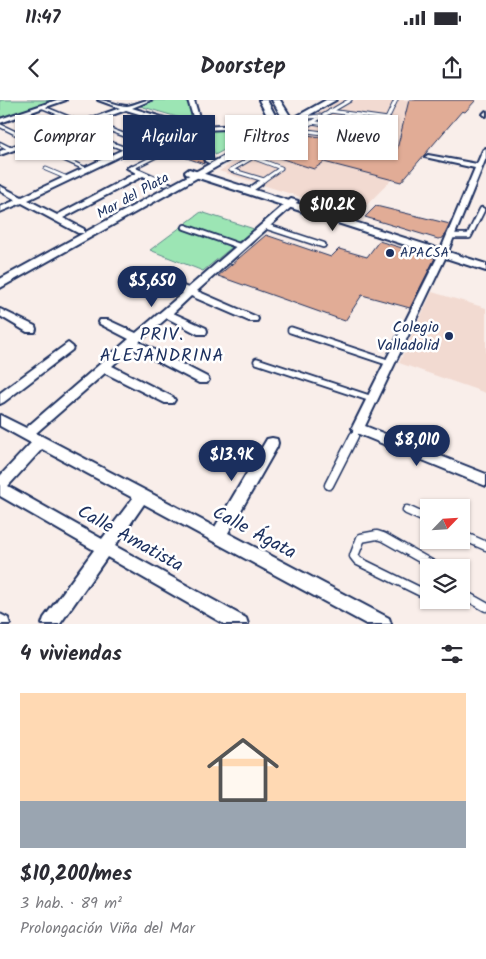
<!DOCTYPE html>
<html lang="es">
<meta charset="utf-8">
<style>
body{margin:0;font-family:Kalam,sans-serif;background:#f2f2f3;color:#2b2b33;height:100vh;display:flex;flex-direction:column;font-size:19px;white-space:nowrap}
*{box-sizing:border-box;margin:0}
p{font-size:16px;color:#7c7c81}
.icon{flex:none;width:28px;height:28px;fill:none;stroke:currentColor;stroke-width:2;stroke-linecap:round;stroke-linejoin:round}
.map{position:relative;height:524px;overflow:hidden}
.sheet{display:flex;flex-direction:column;background:#fff;flex:1}
.sheet>*{flex:none}
.banner{position:absolute;left:15px;top:15px;width:456px;height:45px;display:flex;gap:10px}
.needle{width:32px;rotate:65deg}
.tools{position:absolute;left:420px;top:399px;display:grid;gap:10px}
.tools a{display:grid;place-items:center;width:50px;height:50px;border-radius:0px;background:#fff;box-shadow:0 1px 4px #0004;font-size:25px}
.price{position:absolute;translate:-50% -42px;padding:0 11px;border-radius:18px;background:#1b2f5e;color:#fff;font-size:16px;line-height:32px;filter:drop-shadow(0 1px 2px #0008)}
.price::after{content:'';position:absolute;left:50%;top:30px;width:15px;height:11px;margin-left:-8px;background:inherit;clip-path:polygon(0 0,100% 0,50% 100%)}
.price.selected{background:#222;color:#fff}
ul{padding:0;list-style:none}
li{display:grid;align-content:center;gap:10px;height:265px;padding:0 20px}
li+li{border-top:1px solid #e1e1e2}
li span{display:grid;place-items:center;height:155px;border-radius:0px;color:#555}
li>.icon{margin-inline-start:auto}
span .icon{width:90px;height:90px;fill:#fffc;stroke-width:1}
li b{font-size:21px}
h2{display:flex;justify-content:space-between;align-items:center;height:60px;padding:0 20px;font-size:21px}
.pill{padding:0 18px;border-radius:0px;background:#fff;box-shadow:0 1px 4px #0004;font-size:18px;line-height:45px}
.pill.selected{background:#1b2f5e;color:#fff}
.status{display:flex;justify-content:space-between;align-items:center;height:35px;padding:0 25px;background:#fff;direction:ltr}
.status svg{height:14px;fill:currentColor}
header{display:flex;justify-content:space-between;align-items:center;height:65px;padding:0 20px;background:#fff;font-size:22px;font-weight:800}
.map>svg:first-child{display:block}
.built{fill:#f2dad1}
.green{fill:#9ce5b4;stroke:#5c8a89}
.building{fill:#e1ac96;stroke:#1b2f5e}
.lines{fill:none;stroke-linecap:round;stroke-linejoin:round}
.service-far3-casing{stroke:#1b2f5e;stroke-width:5}
.service-far2-casing{stroke:#1b2f5e;stroke-width:8}
.service-far1-casing{stroke:#1b2f5e;stroke-width:9}
.service-casing{stroke:#1b2f5e;stroke-width:11}
.pedestrian-casing{stroke:#1b2f5e;stroke-width:3}
.minor-casing{stroke:#1b2f5e;stroke-width:4}
.tertiary-casing{stroke:#1b2f5e;stroke-width:4}
.secondary-casing{stroke:#1b2f5e;stroke-width:4}
.service-far3{stroke:#fff;stroke-width:3}
.service-far2{stroke:#fff;stroke-width:4.5}
.service-far1{stroke:#fff;stroke-width:5.5}
.service{stroke:#fff;stroke-width:8}
.pedestrian{fill:#fff;fill-rule:evenodd}
.minor{fill:#fff;fill-rule:evenodd}
.tertiary{fill:#fff;fill-rule:evenodd}
.secondary{fill:#fff;fill-rule:evenodd}
.poi-dot{fill:#1b2f5e;stroke:#fff;stroke-width:2}
.labels{text-anchor:middle;dominant-baseline:central;stroke-width:5;stroke-linejoin:round;paint-order:stroke}
.far-street-label{font-size:14px;fill:#1b2f5e;stroke:#fff}
.far-poi-label{font-size:14px;fill:#1b2f5e;stroke:#fff;text-anchor:start}
.poi-label{font-size:16px;fill:#1b2f5e;stroke:#fff;text-anchor:end}
.neighbourhood-label{font-size:18px;letter-spacing:1px;fill:#1b2f5e;stroke:#fff}
.near-street-label{font-size:19px;fill:#1b2f5e;stroke:#fff}
</style>
<div class="status"><b>11:47</b><svg viewBox="0 0 49 12"><path d="M0 12V9h3v3zM5 12V6h3v6zM10 12V3h3v9zM15 12V0h3v12zM26 1h20v11H26zM47 4h2v5h-2z"/></svg></div>
<header><svg class="icon" aria-label="back" viewBox="0 0 24 24"><path d="M15 5l-7 7 7 7"/></svg>Doorstep<svg class="icon" aria-label="share" viewBox="0 0 24 24"><path d="M12 15V3M7 8l5-5 5 5M5 13v7h14v-7"/></svg></header>
<div class="map">
<svg width="486" height="524" viewBox="0 0 486 524">
<rect width="100%" height="100%" fill="#f9eeea"/>
<filter id="ink" filterUnits="userSpaceOnUse"><feTurbulence type="fractalNoise" baseFrequency=".02" numOctaves="2"/><feDisplacementMap in="SourceGraphic" scale="10" xChannelSelector="R" yChannelSelector="G"/><feConvolveMatrix kernelMatrix="1 2 1 2 8 2 1 2 1" color-interpolation-filters="sRGB"/></filter>
<g filter="url(#ink)">
<g class="built">
<path d="M341,0H469L357,115L219,71Z"/>
<path d="M432,192L486,208V293L399,263Z"/>
</g>
<g class="green">
<path d="M0,0H56L0,18Z"/>
<path d="M156,0H190L194,22L140,6Z"/>
<path d="M267,26L215,55L207,30Z"/>
<path d="M201,112L254,129L203,171L150,150Z"/>
</g>
<g class="building">
<path d="M409,0H476L465,12L462,11L401,82L324,62L314,69L267,54L301,34L397,49Z"/>
<path d="M199,49L204,64L184,57Z"/>
<path d="M376,106L450,124L443,138L438,139L365,117Z"/>
<path d="M266,135L331,157L339,149L367,157L379,141L435,158L410,208L362,195L345,221L218,176Z"/>
</g>
<g class="lines">
<defs>
<g id="service-far3">
<path d="M330,11L388,19"/>
<path d="M300,18L320,16"/>
<path d="M311,22L381,32"/>
<path d="M350,28L358,15"/>
<path d="M300,30L377,40L396,0"/>
<path d="M252,57L281,68L258,84"/>
<path d="M46,69L67,78"/>
<path d="M231,70L350,0"/>
<path d="M231,70L264,80"/>
</g>
<g id="service-far2">
<path d="M253,88L260,83"/>
<path d="M265,126L323,145"/>
<path d="M185,127L242,147"/>
<path d="M451,136H469L482,110"/>
</g>
<g id="service-far1">
<path d="M291,230L390,263"/>
<path d="M257,261L372,299"/>
<path d="M353,337L358,328"/>
</g>
<g id="service">
<path d="M329,385L354,336"/>
<path d="M407,410L429,420"/>
<path d="M461,435L486,446"/>
<path d="M461,493L486,507"/>
<path d="M429,496L358,461L354,456L361,438L377,435L383,437L438,468"/>
<path d="M436,500H444"/>
</g>
<g id="pedestrian">
<path d="M43,6L87,24L88,25L85,26L42,8V6Z"/>
<path d="M25,11H27L65,29L62,30L25,13Z"/>
<path d="M91,22H93L146,42L142,43L91,24Z"/>
<path d="M0,24L34,40V41L30,42L0,27Z"/>
<path d="M76,29L130,49V50L126,51L75,31L74,30Z"/>
<path d="M199,33L203,34L133,69L129,68Z"/>
<path d="M0,42L12,48V49L8,50L0,45Z"/>
<path d="M34,45H38L89,69L85,70L34,47Z"/>
</g>
<g id="minor">
<path d="M57,0H66L0,23V19Z"/>
<path d="M98,0C108,0 118,6 127,6C135,5 142,0 151,0L132,8L194,27H196L188,0H194L202,27L277,23L280,25L277,27L203,30L213,61L209,63L205,61L197,31L181,27L28,100L57,115L136,73L127,68L131,66L172,84L165,86L143,76L63,118L84,129V133H78L22,103L0,112V107L16,100L0,91V86L22,97L175,25L126,10L0,55V51L120,8Z"/>
<path d="M486,11V16L483,14Z"/>
<path d="M486,48V58L447,154L365,326L486,374V386L354,332L352,328L439,154L475,68L425,57L428,55L477,64L483,50Z"/>
<path d="M291,99L298,101L197,191L257,217L258,219L257,221H249L191,196L173,213L206,228L207,231L206,234H198L167,218L139,242L207,277L209,280L207,283H199L132,248L112,266L173,297L175,300L173,303H165L105,273L36,333L215,427L267,339L272,338L277,339L278,343L277,347L228,433L389,518L391,524H366L144,404L115,446L246,518L248,524H224L107,457L60,524H42L44,518L94,450L0,396V376L31,343L0,326V315L26,328L129,239L100,224L99,222L100,220H108L136,233L183,193L140,174V170H146L188,188ZM42,349L133,398L102,439L8,386Z"/>
<path d="M0,209L35,226L36,229L35,232H27L0,216Z"/>
<path d="M68,243L73,247L72,250L4,302L0,304V293Z"/>
<path d="M0,514L8,518L10,524H0Z"/>
</g>
<path id="tertiary" d="M189,69L486,164V171L186,74L185,72Z"/>
<path id="secondary" d="M259,0H267L278,21L283,24L285,22L272,0H280L292,19L326,0H336L0,188V179L277,27L271,23Z"/>
</defs>
<use href="#service-far3" class="service-far3-casing"/>
<use href="#service-far2" class="service-far2-casing"/>
<use href="#service-far1" class="service-far1-casing"/>
<use href="#service" class="service-casing"/>
<use href="#pedestrian" class="pedestrian-casing"/>
<use href="#minor" class="minor-casing"/>
<use href="#tertiary" class="tertiary-casing"/>
<use href="#secondary" class="secondary-casing"/>
<use href="#service-far3" class="service-far3"/>
<use href="#service-far2" class="service-far2"/>
<use href="#service-far1" class="service-far1"/>
<use href="#service" class="service"/>
<use href="#pedestrian" class="pedestrian"/>
<use href="#minor" class="minor"/>
<use href="#tertiary" class="tertiary"/>
<use href="#secondary" class="secondary"/>
</g>
</g>
<g class="poi-dot">
<circle cx="390" cy="153" r="5"/>
<circle cx="449" cy="236" r="5"/>
</g>
<g class="labels">
<g class="far-street-label">
<text transform="translate(133 96) rotate(-29)">Mar del Plata</text>
</g>
<g class="far-poi-label">
<text x="400" y="153">APACSA</text>
</g>
<g class="poi-label">
<text x="439" y="227">Colegio<tspan x="439" dy="18">Valladolid</tspan></text>
</g>
<g class="neighbourhood-label">
<text x="162" y="235">PRIV.<tspan x="162" dy="21">ALEJANDRINA</tspan></text>
</g>
<g class="near-street-label">
<text transform="translate(254 433) rotate(28)">Calle Ágata</text>
<text transform="translate(130 439) rotate(29)">Calle Amatista</text>
</g>
</g>
</svg>
<div class="tools">
<a><svg class="needle" viewBox="-14 -14 28 28"><path d="M0-13l5 13h-10z" fill="#e53935"/><path d="M0 13l5-13h-10z" fill="#7c7c81"/></svg></a>
<a><svg class="icon" aria-label="layers" viewBox="0 0 24 24"><path d="M12 4l9 5-9 5-9-5zM3 14l9 5 9-5"/></svg></a>
</div>
<b class="price selected" style="left:333px;top:132px">$10.2K</b>
<b class="price" style="left:152px;top:208px">$5,650</b>
<b class="price" style="left:417px;top:367px">$8,010</b>
<b class="price" style="left:232px;top:382px">$13.9K</b>
<div class="banner">
<a class="pill">Comprar</a>
<a class="pill selected">Alquilar</a>
<a class="pill">Filtros</a>
<a class="pill">Nuevo</a>
</div>
</div>
<section class="sheet">
<h2>4 viviendas<svg class="icon" aria-label="filters" viewBox="0 0 24 24"><path d="M4 7h16M4 17h16"/><circle cx="9" cy="7" r="2"/><circle cx="15" cy="17" r="2"/></svg></h2>
<ul>
<li><span style="background:linear-gradient(#ffd9b3 70%,#9aa5b1 0)"><svg class="icon" aria-label="home" viewBox="0 0 24 24"><path d="M3 11l9-7 9 7M6 9v11h12V9"/></svg></span><div><b>$10,200/mes</b><p>3 hab. · 89 m²</p><p>Prolongación Viña del Mar</p></div></li>
</ul>
</section>
